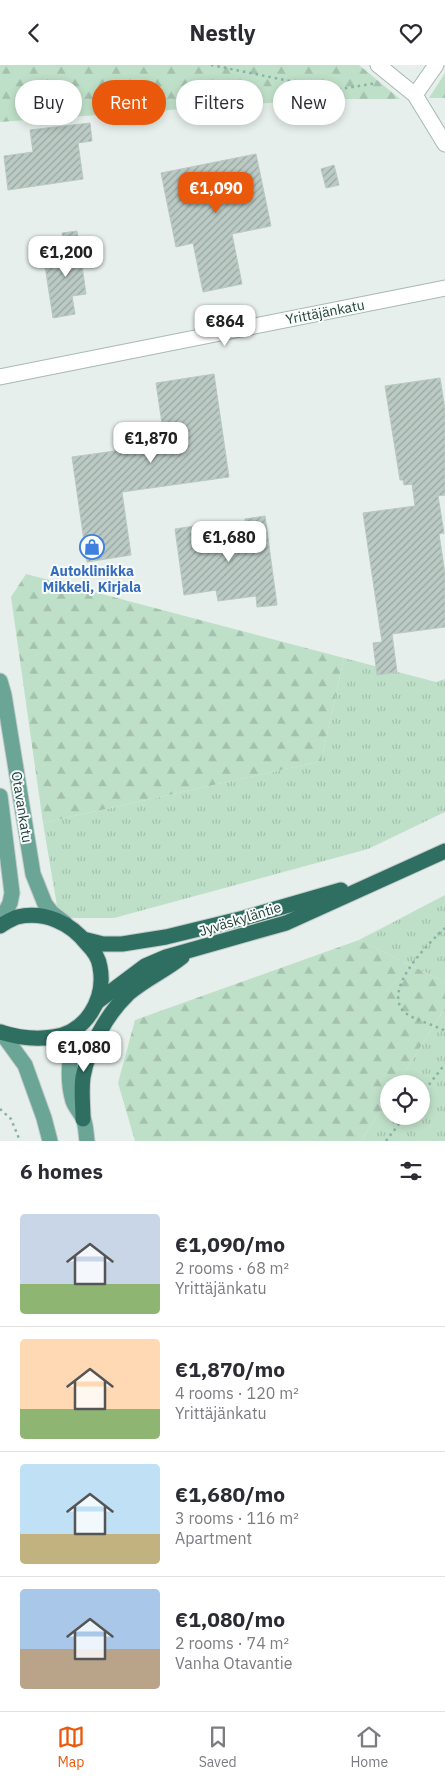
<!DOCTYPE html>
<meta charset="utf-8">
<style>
body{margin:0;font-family:"IBM Plex Sans",sans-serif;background:#f7f7f7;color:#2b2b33;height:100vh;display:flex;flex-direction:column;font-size:19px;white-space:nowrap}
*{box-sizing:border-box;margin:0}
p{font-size:16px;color:#7c7c81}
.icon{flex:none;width:28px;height:28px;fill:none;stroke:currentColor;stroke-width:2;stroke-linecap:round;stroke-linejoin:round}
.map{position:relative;height:1076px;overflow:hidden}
.panel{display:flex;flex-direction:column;background:#fff;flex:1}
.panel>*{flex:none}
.guide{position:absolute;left:15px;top:15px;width:415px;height:45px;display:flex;gap:10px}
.fabs{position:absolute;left:380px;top:1010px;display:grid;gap:10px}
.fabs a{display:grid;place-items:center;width:50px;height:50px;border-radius:50%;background:#fff;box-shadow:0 2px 8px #0003;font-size:25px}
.price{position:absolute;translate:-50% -42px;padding:0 11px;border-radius:10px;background:#fff;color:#222;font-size:16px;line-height:32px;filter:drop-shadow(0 1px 2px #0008)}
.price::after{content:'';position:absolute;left:50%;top:30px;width:15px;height:11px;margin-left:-8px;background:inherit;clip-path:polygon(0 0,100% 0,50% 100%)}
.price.on{background:#ea580c;color:#fff}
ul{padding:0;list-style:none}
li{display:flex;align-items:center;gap:15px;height:125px;padding:0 20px}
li+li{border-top:1px solid #e1e1e2}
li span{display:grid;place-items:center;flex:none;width:140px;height:100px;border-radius:5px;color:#555}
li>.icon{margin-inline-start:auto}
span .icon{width:60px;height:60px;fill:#fffc;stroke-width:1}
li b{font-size:21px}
h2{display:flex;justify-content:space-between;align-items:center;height:60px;padding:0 20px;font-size:21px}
.chip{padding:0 18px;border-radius:22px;background:#fff;box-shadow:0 2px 8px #0003;font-size:18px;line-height:45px}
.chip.on{background:#ea580c;color:#fff}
header{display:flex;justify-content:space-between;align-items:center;height:65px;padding:0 20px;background:#fff;font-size:22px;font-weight:700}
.tab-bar{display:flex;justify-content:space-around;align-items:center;height:70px;border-top:1px solid #e1e1e2;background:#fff;font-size:14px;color:#7c7c81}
.tab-bar a{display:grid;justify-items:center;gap:2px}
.tab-bar .on{color:#ea580c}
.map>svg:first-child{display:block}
.grass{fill:url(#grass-tufts)}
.forest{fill:url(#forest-firs)}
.building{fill:url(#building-hatch);stroke:#b8c9c2}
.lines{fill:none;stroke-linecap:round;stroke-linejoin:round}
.minor-casing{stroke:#a8b8b2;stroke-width:17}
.major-casing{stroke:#c2cac8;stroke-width:17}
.highway-casing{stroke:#c2cac8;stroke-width:17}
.path{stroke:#86b3a5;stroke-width:2.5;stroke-dasharray:2.5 4;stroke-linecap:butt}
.minor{stroke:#fff;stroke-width:15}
.major{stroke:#6aa596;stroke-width:15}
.highway{stroke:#2f6f62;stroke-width:15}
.labels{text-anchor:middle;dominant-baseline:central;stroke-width:4;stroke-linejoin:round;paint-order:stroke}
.street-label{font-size:14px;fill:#24423a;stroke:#f7fbf9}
.shop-label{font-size:14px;font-weight:bold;fill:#366cbe;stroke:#f7fbf9}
</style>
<header><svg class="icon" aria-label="back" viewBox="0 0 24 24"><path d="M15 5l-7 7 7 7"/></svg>Nestly<svg class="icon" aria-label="heart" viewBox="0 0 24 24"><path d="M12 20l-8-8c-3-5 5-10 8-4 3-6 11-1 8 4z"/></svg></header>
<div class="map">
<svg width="445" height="1076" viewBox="0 0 445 1076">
<defs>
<pattern id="grass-tufts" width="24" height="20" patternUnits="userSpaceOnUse" patternTransform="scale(1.25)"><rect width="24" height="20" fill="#bfe0c8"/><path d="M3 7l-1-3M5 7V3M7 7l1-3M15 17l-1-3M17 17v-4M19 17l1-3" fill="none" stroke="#a4c1ad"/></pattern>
<pattern id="forest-firs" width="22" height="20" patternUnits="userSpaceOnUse" patternTransform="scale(1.25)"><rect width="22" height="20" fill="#bfe0c8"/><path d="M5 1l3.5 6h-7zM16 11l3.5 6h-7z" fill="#a4c1ad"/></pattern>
<pattern id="building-hatch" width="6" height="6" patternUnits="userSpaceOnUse" patternTransform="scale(1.25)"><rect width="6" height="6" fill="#bbcac4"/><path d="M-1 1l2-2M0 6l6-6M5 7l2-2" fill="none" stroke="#98a6a0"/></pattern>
</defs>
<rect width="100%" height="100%" fill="#e6efeb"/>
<g class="grass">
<path d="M344,593L436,617L445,614V747L368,784L114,853H59L43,758L321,696Z"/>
<path d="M445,830V917L359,875Z"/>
<path d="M445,943V1076H361L389,1032V1051H421V1019H397Z"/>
</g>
<g class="forest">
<path d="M0,0H359L400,34H323L0,57Z"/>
<path d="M445,8V32L444,33H429Z"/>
<path d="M26,509L344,593L321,696L43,758L11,532Z"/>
<path d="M359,875L445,917V943L397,1019H389V1032L361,1076H135L118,1018L135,955Z"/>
</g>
<g class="building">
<path d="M90,58L92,76L78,78L83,114L8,125L4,91L33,87L30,65Z"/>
<path d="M256,89L271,161L232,169L242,219L203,227L193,178L176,182L161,108Z"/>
<path d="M334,100L339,120L326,123L321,104Z"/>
<path d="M77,166L86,229L72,231L75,249L53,253L45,201L67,198L62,168Z"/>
<path d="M214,309L229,412L122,427L131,490L87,497L72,392L165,379L156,318Z"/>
<path d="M440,313L445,344V430L438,431L444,468L439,469L445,509V562L392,569L397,607L377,610L373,578L382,577L363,448L415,441L412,419L404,420L403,415H400L385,321Z"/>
<path d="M265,451L277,540L257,542L256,531L218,536L216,525L184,530L175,464L194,461L196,472L246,465L245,454Z"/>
</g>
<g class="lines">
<defs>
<g id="minor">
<path d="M378,0L415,30"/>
<path d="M436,0L415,30L445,79"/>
<path d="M0,312L445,223"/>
</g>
<g id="major">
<path d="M0,616L4,630L33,809L45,839L52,848L65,858"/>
<path d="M0,731L12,828L10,838L0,858"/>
<path d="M76,963C70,988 66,1012 73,1036C75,1042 80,1047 83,1053C86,1060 86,1069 87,1076"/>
<path d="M1,967L25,1000L44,1053L50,1076"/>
</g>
<g id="highway">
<path d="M0,861C5,858 11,854 17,852C44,846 70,857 87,879C93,885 99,893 100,902C106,934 86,968 53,972C35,975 16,972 0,967"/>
<path d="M83,874L103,879H122L166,872L244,853L341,825"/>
<path d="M97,937L145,901L166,892L286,858L445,786"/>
<path d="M83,1054C83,1040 81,1026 83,1012C88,983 107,949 128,929C145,914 165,906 182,892"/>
</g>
</defs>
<use href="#minor" class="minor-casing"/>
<use href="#major" class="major-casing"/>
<use href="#highway" class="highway-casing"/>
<g class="path">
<path d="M211,0L334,25L377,18"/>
<path d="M445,863C429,878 387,919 401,943C407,954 434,959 445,966"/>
<path d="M421,1030L445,999"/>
<path d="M0,1044L11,1054L20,1076"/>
<path d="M386,1076L405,1051"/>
</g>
<use href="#minor" class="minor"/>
<use href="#major" class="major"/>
<use href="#highway" class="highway"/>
</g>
<defs>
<symbol id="shop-ring" viewBox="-11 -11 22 22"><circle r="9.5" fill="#f7fbf9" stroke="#3f7fe0" stroke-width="1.5"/><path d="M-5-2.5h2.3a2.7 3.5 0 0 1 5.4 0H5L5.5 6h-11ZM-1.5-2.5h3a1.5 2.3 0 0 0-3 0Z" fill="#3f7fe0"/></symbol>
</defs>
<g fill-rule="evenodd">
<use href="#shop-ring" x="78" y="468" width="28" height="28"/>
</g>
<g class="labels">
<g class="street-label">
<text transform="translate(325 247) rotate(-11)">Yrittäjänkatu</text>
<text transform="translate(22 742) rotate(81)">Otavankatu</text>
<text transform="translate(240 854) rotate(-17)">Jyväskyläntie</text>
</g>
<g class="shop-label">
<text x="92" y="506">Autoklinikka<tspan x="92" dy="16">Mikkeli, Kirjala</tspan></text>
</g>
</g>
</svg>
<div class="fabs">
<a><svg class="icon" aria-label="locate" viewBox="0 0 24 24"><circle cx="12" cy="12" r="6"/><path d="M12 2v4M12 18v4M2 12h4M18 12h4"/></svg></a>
</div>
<b class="price on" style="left:216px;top:149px">€1,090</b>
<b class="price" style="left:66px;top:213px">€1,200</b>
<b class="price" style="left:225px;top:282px">€864</b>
<b class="price" style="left:151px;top:399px">€1,870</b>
<b class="price" style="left:229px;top:498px">€1,680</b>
<b class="price" style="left:84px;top:1008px">€1,080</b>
<div class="guide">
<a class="chip">Buy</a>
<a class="chip on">Rent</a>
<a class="chip">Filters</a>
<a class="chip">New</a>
</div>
</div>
<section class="panel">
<h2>6 homes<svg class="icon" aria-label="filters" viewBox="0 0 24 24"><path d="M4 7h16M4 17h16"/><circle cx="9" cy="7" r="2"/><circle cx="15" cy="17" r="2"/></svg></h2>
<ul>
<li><span style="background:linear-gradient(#c9d6e8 70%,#8fb573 0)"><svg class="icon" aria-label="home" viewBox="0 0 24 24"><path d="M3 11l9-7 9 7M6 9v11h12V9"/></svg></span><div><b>€1,090/mo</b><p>2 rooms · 68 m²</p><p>Yrittäjänkatu</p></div></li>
<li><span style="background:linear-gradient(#ffd9b3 70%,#8fb573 0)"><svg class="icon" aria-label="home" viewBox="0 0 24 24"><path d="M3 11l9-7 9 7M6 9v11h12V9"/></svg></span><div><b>€1,870/mo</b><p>4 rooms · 120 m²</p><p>Yrittäjänkatu</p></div></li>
<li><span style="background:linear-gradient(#bfe0f5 70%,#c2b280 0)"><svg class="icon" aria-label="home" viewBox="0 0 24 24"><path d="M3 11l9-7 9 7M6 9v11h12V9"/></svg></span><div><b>€1,680/mo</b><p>3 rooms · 116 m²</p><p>Apartment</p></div></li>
<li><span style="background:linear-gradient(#a9c7e8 60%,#b9a48a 0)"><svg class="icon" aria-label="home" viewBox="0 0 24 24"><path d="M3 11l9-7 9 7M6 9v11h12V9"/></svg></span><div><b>€1,080/mo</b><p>2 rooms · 74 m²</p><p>Vanha Otavantie</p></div></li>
</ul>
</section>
<nav class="tab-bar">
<a class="on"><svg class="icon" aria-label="map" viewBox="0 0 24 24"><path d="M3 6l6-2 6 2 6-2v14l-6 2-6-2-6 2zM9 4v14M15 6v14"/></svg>Map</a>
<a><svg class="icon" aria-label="saved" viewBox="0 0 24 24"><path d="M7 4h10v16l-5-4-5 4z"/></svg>Saved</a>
<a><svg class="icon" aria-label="home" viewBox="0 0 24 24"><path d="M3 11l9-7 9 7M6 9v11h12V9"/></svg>Home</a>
</nav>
